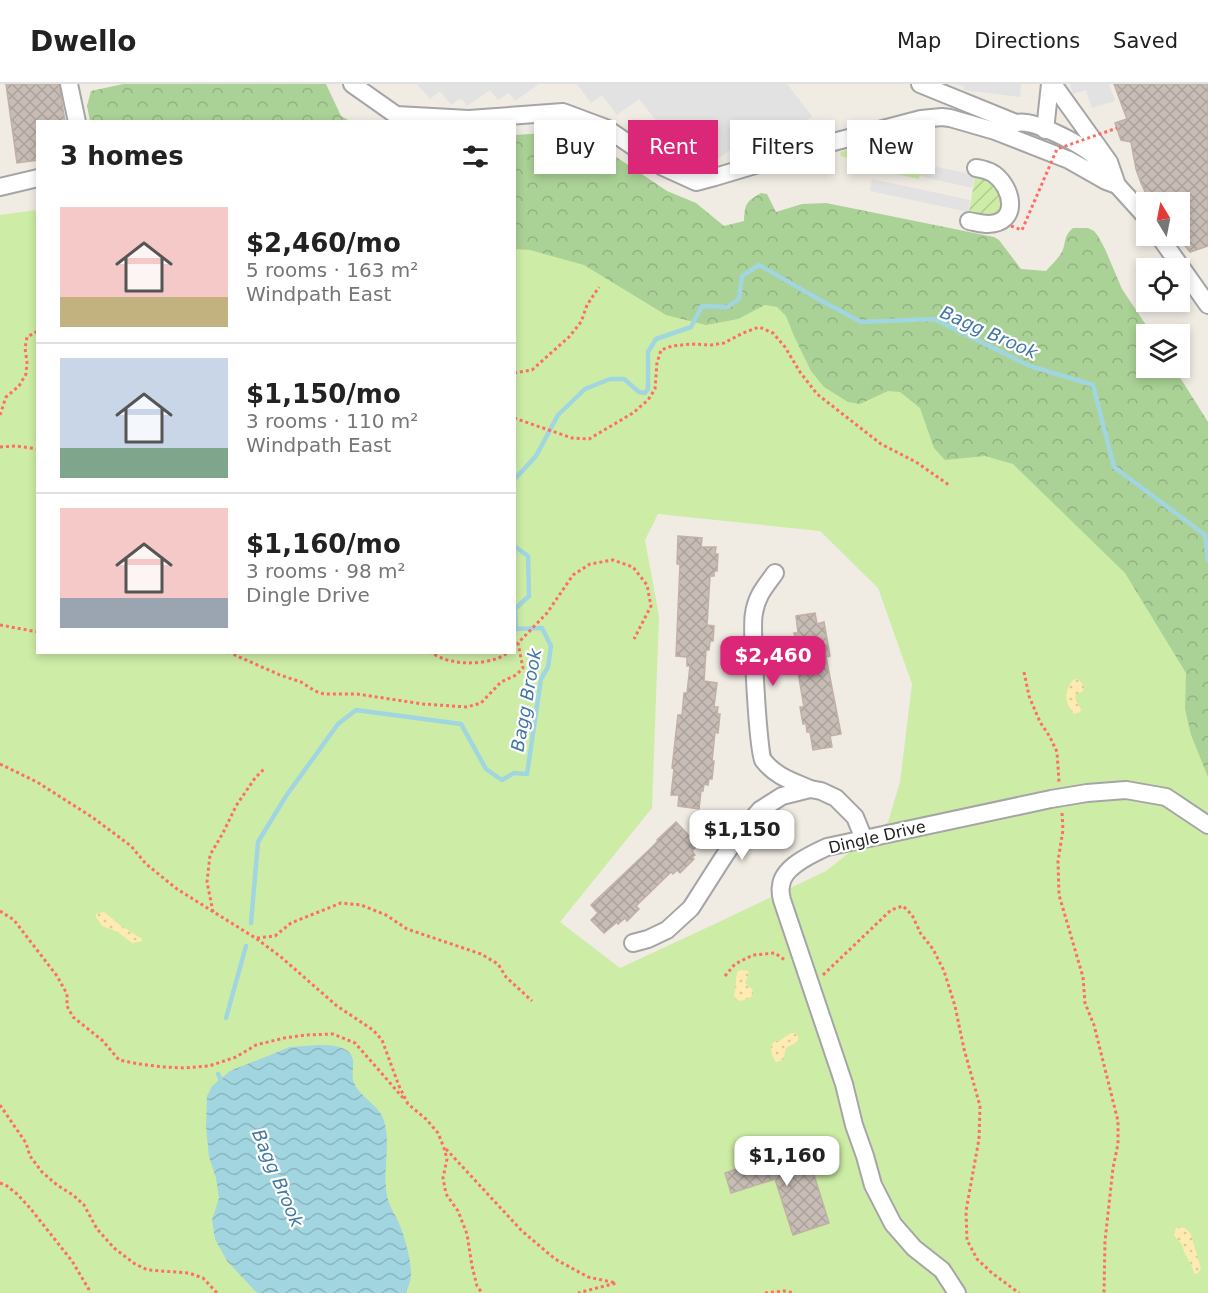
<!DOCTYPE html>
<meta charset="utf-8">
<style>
body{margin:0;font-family:"DejaVu Sans",sans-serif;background:#f2f2f2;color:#222;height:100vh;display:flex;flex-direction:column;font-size:22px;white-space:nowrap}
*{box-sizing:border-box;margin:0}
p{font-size:20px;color:#767676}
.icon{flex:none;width:33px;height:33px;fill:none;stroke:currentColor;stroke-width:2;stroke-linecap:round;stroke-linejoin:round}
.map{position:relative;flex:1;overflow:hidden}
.sheet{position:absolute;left:36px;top:36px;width:480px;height:534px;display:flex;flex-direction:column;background:#fff;border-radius:0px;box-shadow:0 3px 9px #0003}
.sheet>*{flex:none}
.guide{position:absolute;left:534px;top:36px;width:570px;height:54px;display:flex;gap:12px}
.needle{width:39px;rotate:350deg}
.tools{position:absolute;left:1136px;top:108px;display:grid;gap:12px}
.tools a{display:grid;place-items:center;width:54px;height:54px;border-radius:0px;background:#fff;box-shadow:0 3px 9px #0003;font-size:30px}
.price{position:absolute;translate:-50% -51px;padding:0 14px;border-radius:12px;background:#fff;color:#222;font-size:20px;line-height:39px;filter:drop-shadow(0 2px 3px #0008)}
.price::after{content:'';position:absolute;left:50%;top:36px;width:18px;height:14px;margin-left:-9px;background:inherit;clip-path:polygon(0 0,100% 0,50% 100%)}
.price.selected{background:#db2777;color:#fff}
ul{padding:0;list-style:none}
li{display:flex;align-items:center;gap:18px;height:150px;padding:0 24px}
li+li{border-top:2px solid #e0e0e0}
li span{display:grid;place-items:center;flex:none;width:168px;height:120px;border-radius:0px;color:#555}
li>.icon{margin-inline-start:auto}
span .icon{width:72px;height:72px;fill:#fffc;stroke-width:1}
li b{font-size:26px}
h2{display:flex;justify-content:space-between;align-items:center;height:72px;padding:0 24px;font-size:26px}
.chip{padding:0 21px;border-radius:0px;background:#fff;box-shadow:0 3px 9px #0003;font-size:21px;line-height:54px}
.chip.selected{background:#db2777;color:#fff}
header{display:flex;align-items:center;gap:36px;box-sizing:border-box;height:84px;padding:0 30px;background:#fff;border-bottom:2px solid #e0e0e0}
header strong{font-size:28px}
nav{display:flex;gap:33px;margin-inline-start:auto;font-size:21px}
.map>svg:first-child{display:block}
.grass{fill:#cdeda6;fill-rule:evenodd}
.forest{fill:url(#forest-crowns)}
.sand{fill:url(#sand-dots)}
.garden{fill:url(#garden-furrows)}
.parking{fill:#e2e2e2}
.water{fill:url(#water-waves)}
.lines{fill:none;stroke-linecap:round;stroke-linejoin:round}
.stream{stroke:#a1d5e0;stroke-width:4.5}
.building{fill:url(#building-cross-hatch);stroke:#c2b0a5;stroke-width:1.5}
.minor-casing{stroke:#a5a5a5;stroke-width:20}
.path{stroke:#ff6d65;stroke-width:3;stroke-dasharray:3 3;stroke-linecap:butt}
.minor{stroke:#fff;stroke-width:16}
.path-bridge{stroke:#ff6d65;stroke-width:3;stroke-dasharray:3 3;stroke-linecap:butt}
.labels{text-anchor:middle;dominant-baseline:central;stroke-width:4.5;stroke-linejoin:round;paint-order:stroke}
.street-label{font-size:16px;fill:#1e1e1e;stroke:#fff}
.water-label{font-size:18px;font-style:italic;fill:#4077a3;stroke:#fff}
</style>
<header>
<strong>Dwello</strong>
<nav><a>Map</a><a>Directions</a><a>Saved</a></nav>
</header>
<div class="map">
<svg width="1208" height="1209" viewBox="0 0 1208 1209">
<defs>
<pattern id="forest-crowns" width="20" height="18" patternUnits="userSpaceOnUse" patternTransform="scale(1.5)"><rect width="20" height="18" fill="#aad196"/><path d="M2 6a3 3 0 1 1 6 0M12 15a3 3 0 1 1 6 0" fill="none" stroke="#92b381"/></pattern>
<pattern id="sand-dots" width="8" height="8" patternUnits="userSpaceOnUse" patternTransform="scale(1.5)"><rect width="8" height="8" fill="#ffebb2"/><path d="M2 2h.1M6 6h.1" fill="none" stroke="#dac999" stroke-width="1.8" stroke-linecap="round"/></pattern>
<pattern id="garden-furrows" width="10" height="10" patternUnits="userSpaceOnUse" patternTransform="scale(1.5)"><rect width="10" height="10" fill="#cdeda6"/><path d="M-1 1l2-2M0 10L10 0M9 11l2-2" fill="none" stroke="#b0cb8e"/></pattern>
<pattern id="water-waves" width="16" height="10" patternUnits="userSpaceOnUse" patternTransform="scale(1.5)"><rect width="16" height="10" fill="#a1d5e0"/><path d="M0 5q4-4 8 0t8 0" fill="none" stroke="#8ab6c0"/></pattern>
<pattern id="building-cross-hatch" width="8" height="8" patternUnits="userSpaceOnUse" patternTransform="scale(1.5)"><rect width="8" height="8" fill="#c8bdb6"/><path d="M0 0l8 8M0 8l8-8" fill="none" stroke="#aba29c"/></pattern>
</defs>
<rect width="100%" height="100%" fill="#f0ebe3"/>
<g class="grass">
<path d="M912,47L916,49L918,61L915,62H904L888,64L850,75L841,72L840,69L843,67Z"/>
<path d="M905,79L921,81L919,95L873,85Z"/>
<path d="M37,126L38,568H514L515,128L581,126L899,276L1208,550V1209H0V131ZM658,430L820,447L878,504L912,600L900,698L888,738L826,787L719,838L620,884L560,838L652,724L659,532L645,456Z"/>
</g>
<g class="forest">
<path d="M123,0H326L341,32L350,37H90L87,22L91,7Z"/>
<path d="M561,48L578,50L588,54L667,107L696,119L724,142L744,137C745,119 746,118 761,109L767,110L776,128L802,120L826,119L994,153L999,156L1021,185L1046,187C1050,182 1056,177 1060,171C1067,162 1062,153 1073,144H1088L1094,147L1098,152L1105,165L1122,205L1152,250H1146V284H1174L1208,338V693L1191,651L1185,625L1186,589L1125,489L1013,380L985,372L945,376L934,364L920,324L900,308L888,307L860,320L848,318L824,303L811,287L794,252L786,232L777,223L765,221L738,235L706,241L666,231L584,181L530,166L515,165V51Z"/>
</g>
<g class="sand">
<path d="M1076,595L1080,597L1084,603L1082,608L1075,611L1076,617L1081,625L1080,628L1074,630C1065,618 1063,609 1073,596Z"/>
<path d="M104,828L121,842L142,855V857L132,859L118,848L102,842L96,833V830Z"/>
<path d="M742,886L748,887L749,890L745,899L752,905L753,909L751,913L741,917L734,914L736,899V893L738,887Z"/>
<path d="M791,949H796C803,958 792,960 786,964L783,976L776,978L772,971L771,962L775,957H779Z"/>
<path d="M1179,1143C1185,1143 1188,1146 1191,1151L1201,1185L1197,1190L1194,1189L1191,1180L1185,1170L1182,1161L1174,1151L1176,1144Z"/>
</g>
<path class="garden" d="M975,93C1011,95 1011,147 969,128Z"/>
<g class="parking">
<path d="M417,0H539L515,17L509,9L498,16L490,6L467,22L462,15L458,16L451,21L440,7L430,15Z"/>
<path d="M577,0H787L812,32L768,66L762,58L759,57L751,65L743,56L719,74L712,66L710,65L702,72L697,68L688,76L639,15L617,31L602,11L591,19Z"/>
<path d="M952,0H1021L1020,13L963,6L964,2Z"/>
<path d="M1070,0H1109L1115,17L1092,24L1086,6L1073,10Z"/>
<path d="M922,80L975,91L972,104L920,92Z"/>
<path d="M872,95L970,116L968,128L870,107Z"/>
</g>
<path class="water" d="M318,961C330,961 350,961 353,976C354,983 351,991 354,999C360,1013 377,1020 383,1034C392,1056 382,1087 387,1112C390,1124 393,1127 398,1137C404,1150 412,1178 411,1191C411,1197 408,1203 406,1209H257L227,1177L215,1155L212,1136L219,1114L216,1094L209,1073L206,1043L207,1012L212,1002L230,987L290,963Z"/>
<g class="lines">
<g class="stream">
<path d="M514,396L536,372L558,331L585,305L610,295H624L639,308L645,309L648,305V268L656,255L691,243L702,222L727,223L739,215L742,192L759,181L820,216L861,238L934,235L1030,282L1093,301L1114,383L1205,451L1208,477"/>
<path d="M251,839L258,758L286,712L338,640L356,626L461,640L486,685L502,696L514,689L527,690L541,595L548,583L551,562L542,544L516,545L515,525L529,512L528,472L514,462"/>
<path d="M226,934L246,862"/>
<path d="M218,990L223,1000"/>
</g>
</g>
<g class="building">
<path d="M6,0H59L65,38H38V76L17,79Z"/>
<path d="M1114,0H1208V162L1190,168L1182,158L1179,149V118H1169L1166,110L1149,116L1141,99L1136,85L1131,58L1121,56L1115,39L1127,35Z"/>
<path d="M678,452L702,454L701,463H716L715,470H718L717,487H714V492H710L707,541L714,542L713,557H710L709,566H706L704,597L717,599L714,623H718L717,630H720L718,649L715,648L712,677H714L712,695H709L708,701L704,700L703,707H701L699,725L678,722L679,711H671L674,685L672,684L678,631H682L684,609H687L690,582H687V573L676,572L680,480H677Z"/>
<path d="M815,529L817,540L824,538L830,572L826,573L841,650L830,652L832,663L813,666L810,648H807L806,639L803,640L800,623H804L793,559L796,558L794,549H798L796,532Z"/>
<path d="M676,738L698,761L692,767L695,771L692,773L694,775L680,789L677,786L673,790L671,788L636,822L639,825L627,837L625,834L618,840L617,838L604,849L591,836L598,829L591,821L649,766L658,757L657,756Z"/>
<path d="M805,1062L829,1139L793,1151L775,1095L731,1109L725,1089Z"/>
</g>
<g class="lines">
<defs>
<g id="minor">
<path d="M69,0L77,38"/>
<path d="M352,0L396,31L469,35L563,28L606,44L663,83L696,98L715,93L822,61L921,35L942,33L950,34L995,47L1069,76L1106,97L1117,101C1111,92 1104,83 1097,75C1085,62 1034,35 1017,39C1010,40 1001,45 995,47"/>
<path d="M920,0L1016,39"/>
<path d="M1053,0L1109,78L1117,101L1146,133"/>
<path d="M1045,46L1050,0"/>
<path d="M0,103L38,94"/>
<path d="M969,137C975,138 982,140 988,140C1020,139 1013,104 994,90C989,87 983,85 976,84"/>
<path d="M1159,152L1208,221"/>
<path d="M775,489C765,503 757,511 754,529C751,542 758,669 763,676C775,692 792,697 810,705"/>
<path d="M633,859L648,855L667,846L691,824L721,777L739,750L760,726L782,712L810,705L821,707L836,714L855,733L864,755"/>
<path d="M957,1209L942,1186L914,1164L893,1140L873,1101L865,1072L854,1041L844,1000L782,816C781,812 780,806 781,802C782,783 812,770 827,763L1051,715L1087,709L1126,706L1166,713L1208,741"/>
</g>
</defs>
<use href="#minor" class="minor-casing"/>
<g class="path">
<path d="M514,289L532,286L569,253L581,238L587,221L599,203"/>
<path d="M0,331L6,313L19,302L26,290L27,278L25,264L27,253L38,247"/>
<path d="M514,334L572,354L589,355L633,329L648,316L655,305L657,279L661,266L672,262L691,260L711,261L724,259L743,249L759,243L773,249L785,263L800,288L817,310L881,360L916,378L949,401"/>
<path d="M0,363L16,362L38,365"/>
<path d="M0,541L38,548"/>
<path d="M228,568L280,591L301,598L315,607L324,610H357L423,620L467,623L481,619L501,598L516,591L523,584L518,559L547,529L573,491L590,480L613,476L633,483L647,501L651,522L634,555"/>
<path d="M429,568C436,571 444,576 452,577C466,581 497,579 508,568"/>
<path d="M1024,588L1029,612L1040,638L1050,653L1057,668L1059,698"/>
<path d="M0,680L37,698L92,733L131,762L146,780L177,805L257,855L281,873L337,922L373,946L382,956L399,1002L408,1020L426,1035L438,1049L444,1064L447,1075L443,1094L446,1110L458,1127L467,1150L472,1182L477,1202L482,1209"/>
<path d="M1062,729L1063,746L1058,777L1059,811L1083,893L1085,919L1094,941L1118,1037V1060L1113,1084L1105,1157L1104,1209"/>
<path d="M0,827L14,836L57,892L67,910V922L73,933L103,957L119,976L139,980L164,983L185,984L209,982L236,973L256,961L284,954L306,951L333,950L355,959L405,1016"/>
<path d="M213,828L207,798L210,771L223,749L236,722L255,694L265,684"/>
<path d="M257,854L275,852L291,839L341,819L361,821L386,831L407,845L481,870L498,880L506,893L532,917"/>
<path d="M823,891L891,826L903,822L912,831L921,850L933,865L944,887L955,922L964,965L980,1022L979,1055L966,1127L967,1156L977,1175L992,1189L1019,1209"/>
<path d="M725,892L735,880L753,871L775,869L786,877"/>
<path d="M0,1021L26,1059L30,1072L42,1088L57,1101L73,1111L84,1121L97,1145L114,1164L135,1180L148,1186L189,1189L203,1194L217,1209"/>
<path d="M446,1065L522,1147L555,1175L588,1193L616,1199L578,1209"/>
<path d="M0,1099L7,1102L17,1110L30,1124L72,1177L91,1209"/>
<path d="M765,1209L784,1207L795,1209"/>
</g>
<use href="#minor" class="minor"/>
<path class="path-bridge" d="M1011,142L1022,146L1057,65L1117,44"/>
</g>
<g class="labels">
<g class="street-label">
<text transform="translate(877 753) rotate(-13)">Dingle Drive</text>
</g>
<g class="water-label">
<text transform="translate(989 248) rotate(24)">Bagg Brook</text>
<text transform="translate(526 616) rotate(-80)">Bagg Brook</text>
<text transform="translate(278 1094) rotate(67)">Bagg Brook</text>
</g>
</g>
</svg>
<div class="tools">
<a><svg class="needle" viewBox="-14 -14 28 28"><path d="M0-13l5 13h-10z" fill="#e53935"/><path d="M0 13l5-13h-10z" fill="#767676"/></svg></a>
<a><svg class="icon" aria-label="locate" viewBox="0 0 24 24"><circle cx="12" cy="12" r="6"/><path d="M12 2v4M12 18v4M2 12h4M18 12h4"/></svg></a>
<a><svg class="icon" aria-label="layers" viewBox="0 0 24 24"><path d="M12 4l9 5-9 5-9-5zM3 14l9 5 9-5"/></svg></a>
</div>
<b class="price selected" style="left:773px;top:603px">$2,460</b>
<b class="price" style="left:742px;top:777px">$1,150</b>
<b class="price" style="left:787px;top:1103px">$1,160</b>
<div class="guide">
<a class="chip">Buy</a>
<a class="chip selected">Rent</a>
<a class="chip">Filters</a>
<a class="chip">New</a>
</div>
<section class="sheet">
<h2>3 homes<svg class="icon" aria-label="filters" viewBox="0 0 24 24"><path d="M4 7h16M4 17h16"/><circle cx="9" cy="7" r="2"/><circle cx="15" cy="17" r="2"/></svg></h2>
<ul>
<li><span style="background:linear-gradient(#f6c9c9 75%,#c2b280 0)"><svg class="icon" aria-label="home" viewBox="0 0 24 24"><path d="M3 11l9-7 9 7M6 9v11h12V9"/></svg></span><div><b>$2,460/mo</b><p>5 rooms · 163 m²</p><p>Windpath East</p></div></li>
<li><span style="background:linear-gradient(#c9d6e8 75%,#7fa58c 0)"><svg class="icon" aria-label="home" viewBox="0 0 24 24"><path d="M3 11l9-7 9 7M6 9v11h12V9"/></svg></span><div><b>$1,150/mo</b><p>3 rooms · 110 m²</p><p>Windpath East</p></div></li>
<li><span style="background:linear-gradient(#f6c9c9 75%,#9aa5b1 0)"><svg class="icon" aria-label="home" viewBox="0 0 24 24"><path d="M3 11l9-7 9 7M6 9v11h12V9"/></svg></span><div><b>$1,160/mo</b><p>3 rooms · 98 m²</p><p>Dingle Drive</p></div></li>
</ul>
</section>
</div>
